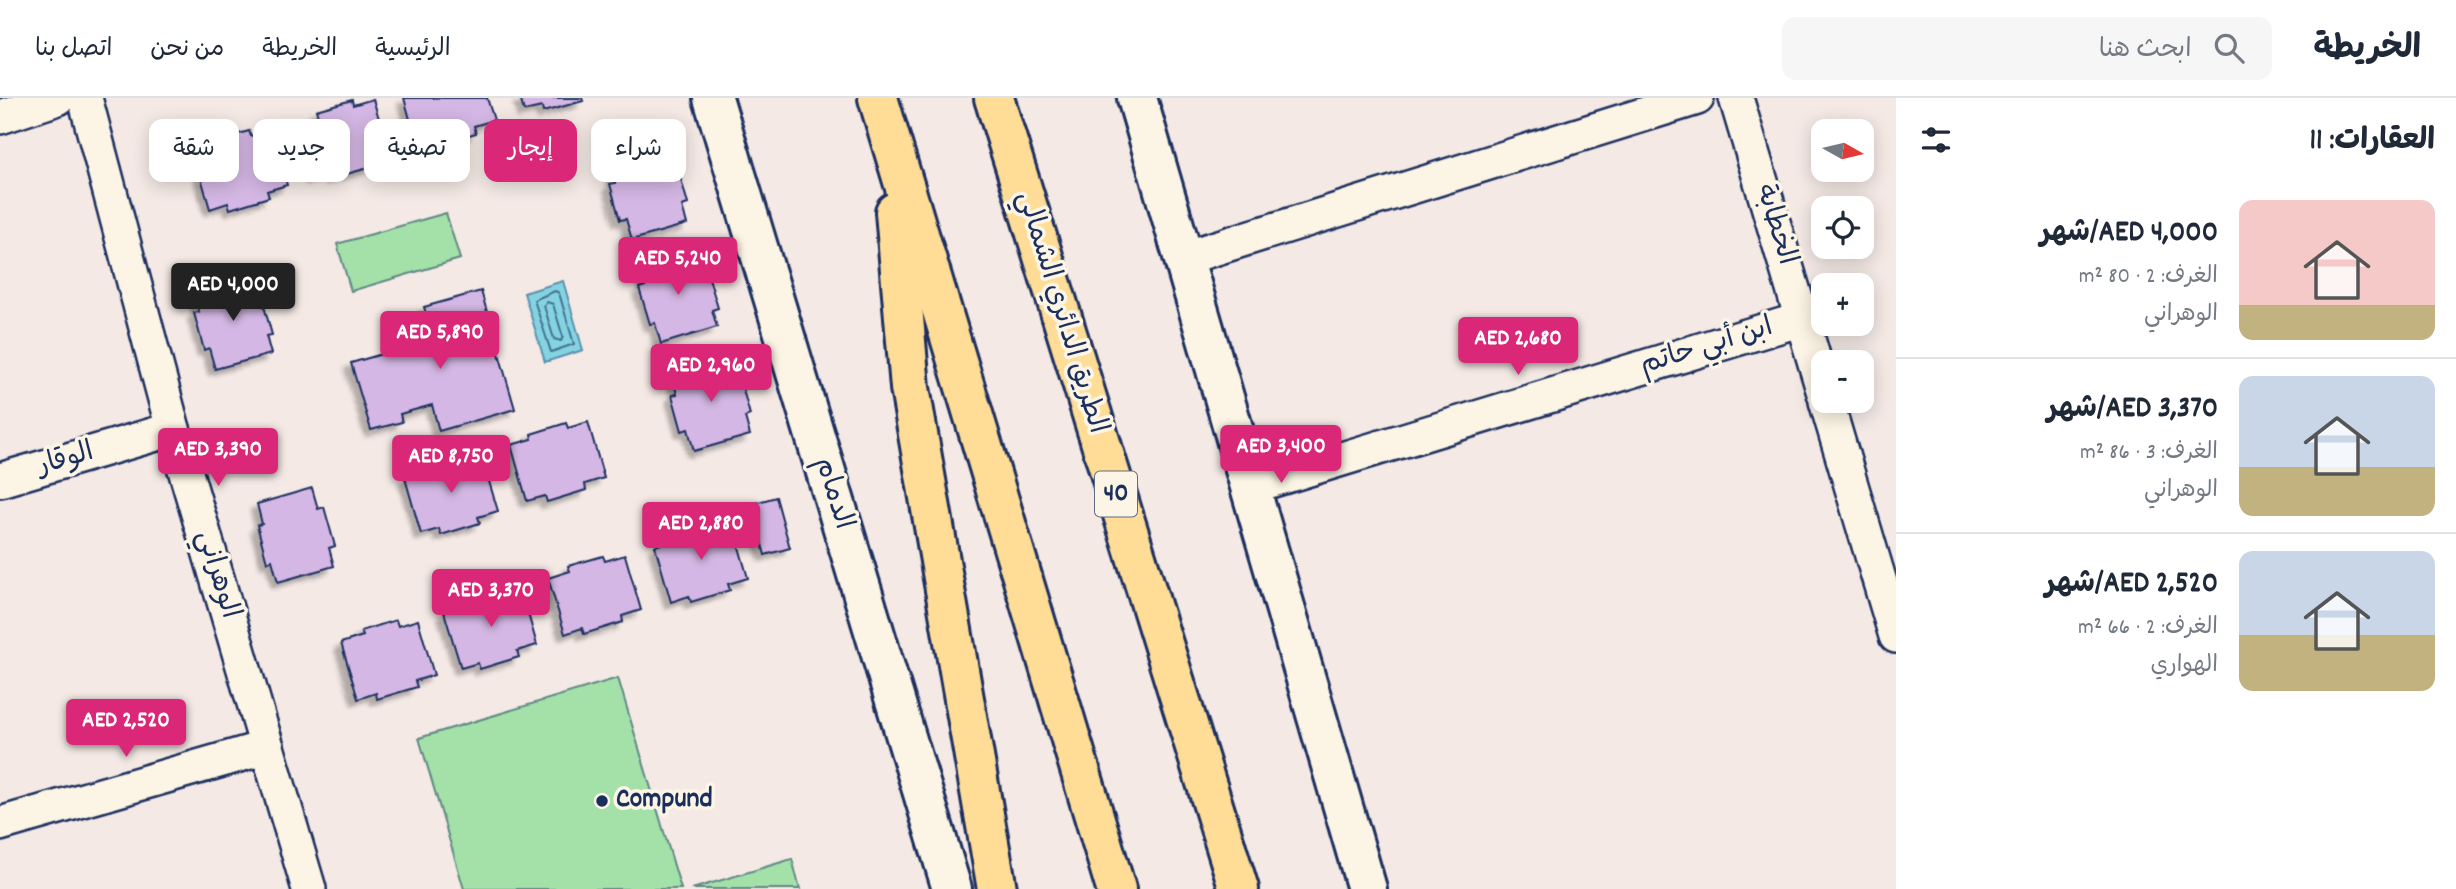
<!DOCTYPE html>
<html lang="ar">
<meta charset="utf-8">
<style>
body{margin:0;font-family:Dekko,"Playpen Sans Arabic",sans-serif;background:#f6f6f7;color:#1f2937;direction:rtl;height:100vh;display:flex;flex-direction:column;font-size:26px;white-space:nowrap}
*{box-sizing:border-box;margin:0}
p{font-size:23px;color:#747a83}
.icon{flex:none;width:38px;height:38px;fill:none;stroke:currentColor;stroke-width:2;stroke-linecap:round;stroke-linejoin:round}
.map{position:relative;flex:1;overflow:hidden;direction:ltr}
.panel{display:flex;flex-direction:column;background:#fff;width:560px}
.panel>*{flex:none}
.guide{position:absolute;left:21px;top:21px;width:665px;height:63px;direction:rtl;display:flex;gap:14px}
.needle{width:46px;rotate:98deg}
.buttons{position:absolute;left:1811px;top:21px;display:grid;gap:14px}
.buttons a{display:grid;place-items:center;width:63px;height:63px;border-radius:14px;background:#fff;box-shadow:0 4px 18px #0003;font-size:35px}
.price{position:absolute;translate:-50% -60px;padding:0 16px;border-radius:7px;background:#db2777;color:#fff;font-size:23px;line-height:46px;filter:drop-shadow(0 2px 4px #0008)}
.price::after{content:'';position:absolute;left:50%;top:42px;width:21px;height:16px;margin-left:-10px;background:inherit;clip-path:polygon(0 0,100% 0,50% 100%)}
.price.selected{background:#222;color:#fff}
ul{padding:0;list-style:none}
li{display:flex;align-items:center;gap:21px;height:175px;padding:0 21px}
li+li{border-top:2px solid #e0e1e3}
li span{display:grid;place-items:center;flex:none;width:196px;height:140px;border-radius:14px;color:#555}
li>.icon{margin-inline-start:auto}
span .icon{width:84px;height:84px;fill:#fffc;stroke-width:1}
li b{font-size:30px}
h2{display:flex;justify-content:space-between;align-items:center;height:84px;padding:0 21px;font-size:30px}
.tag{padding:0 24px;border-radius:14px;background:#fff;box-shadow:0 4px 18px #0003;font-size:24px;line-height:63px}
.tag.selected{background:#db2777;color:#fff}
header{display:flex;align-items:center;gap:42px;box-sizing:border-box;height:98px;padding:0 35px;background:#fff;border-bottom:2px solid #e0e1e3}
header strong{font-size:33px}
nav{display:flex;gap:38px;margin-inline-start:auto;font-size:24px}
.search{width:490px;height:63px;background:#f6f6f7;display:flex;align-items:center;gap:18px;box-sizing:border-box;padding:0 24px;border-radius:14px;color:#747a83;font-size:26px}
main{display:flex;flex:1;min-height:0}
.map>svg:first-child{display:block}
.green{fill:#a3e1a9;stroke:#5f8884;stroke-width:2}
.water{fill:#84d3e1;stroke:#5a91ad;stroke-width:2}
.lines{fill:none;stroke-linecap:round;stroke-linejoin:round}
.shore{stroke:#457192;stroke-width:2}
.building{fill:#d4b7e4;stroke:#1b2f5e;stroke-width:2;filter:url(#shadow)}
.minor-casing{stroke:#1b2f5e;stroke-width:38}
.tertiary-casing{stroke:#1b2f5e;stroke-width:44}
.motorway-casing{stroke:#1b2f5e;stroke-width:44}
.minor{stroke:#fcf5e5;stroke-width:33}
.tertiary{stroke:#fcf5e5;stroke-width:38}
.motorway{stroke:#ffdd96;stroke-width:38}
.poi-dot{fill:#1b2f5e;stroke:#fcf5e5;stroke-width:2.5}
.labels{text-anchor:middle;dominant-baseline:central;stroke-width:7;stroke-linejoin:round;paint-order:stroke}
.shield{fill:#fcf5e5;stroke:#5e6a86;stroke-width:2}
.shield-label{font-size:26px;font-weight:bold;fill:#1b2f5e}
.street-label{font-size:28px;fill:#1b2f5e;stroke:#fcf5e5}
.poi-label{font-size:28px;font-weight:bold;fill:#1b2f5e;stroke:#fcf5e5;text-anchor:start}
</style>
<header>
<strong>الخريطة</strong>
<div class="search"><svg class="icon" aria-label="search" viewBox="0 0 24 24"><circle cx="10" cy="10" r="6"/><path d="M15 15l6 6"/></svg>ابحث هنا</div>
<nav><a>الرئيسية</a><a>الخريطة</a><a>من نحن</a><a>اتصل بنا</a></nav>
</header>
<main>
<section class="panel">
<h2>العقارات: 11<svg class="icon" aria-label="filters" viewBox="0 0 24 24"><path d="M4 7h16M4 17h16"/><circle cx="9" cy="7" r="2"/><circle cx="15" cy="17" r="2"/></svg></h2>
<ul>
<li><span style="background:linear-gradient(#f6c9c9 75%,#c2b280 0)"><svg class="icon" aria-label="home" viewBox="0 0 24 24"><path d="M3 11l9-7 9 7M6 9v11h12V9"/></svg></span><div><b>AED 4,000/شهر</b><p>الغرف: 2 · 80 m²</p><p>الوهراني</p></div></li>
<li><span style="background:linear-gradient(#c9d6e8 65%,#c2b280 0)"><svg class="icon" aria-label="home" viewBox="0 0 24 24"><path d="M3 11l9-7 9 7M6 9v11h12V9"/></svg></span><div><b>AED 3,370/شهر</b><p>الغرف: 3 · 86 m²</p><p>الوهراني</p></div></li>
<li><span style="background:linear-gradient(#c9d6e8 60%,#c2b280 0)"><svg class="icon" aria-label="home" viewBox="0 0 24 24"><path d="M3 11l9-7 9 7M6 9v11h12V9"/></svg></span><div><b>AED 2,520/شهر</b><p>الغرف: 2 · 66 m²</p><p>الهواري</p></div></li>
</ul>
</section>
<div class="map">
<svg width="1896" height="791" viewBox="0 0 1896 791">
<defs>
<filter id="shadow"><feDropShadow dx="-6" dy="6" stdDeviation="2" flood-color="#0004"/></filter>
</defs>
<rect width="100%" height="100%" fill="#f4e9e5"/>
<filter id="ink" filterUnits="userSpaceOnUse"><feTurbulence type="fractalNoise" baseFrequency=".0143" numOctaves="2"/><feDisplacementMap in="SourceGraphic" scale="14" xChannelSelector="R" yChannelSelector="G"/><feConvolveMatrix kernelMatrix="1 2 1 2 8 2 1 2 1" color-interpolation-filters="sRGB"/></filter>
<g filter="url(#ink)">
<g class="green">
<path d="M446,115L460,161L351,193L337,146Z"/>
<path d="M618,580L681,791H464L419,640Z"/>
<path d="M792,761L800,791H692Z"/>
</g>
<path class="water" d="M563,183L583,252L545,264L524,195Z"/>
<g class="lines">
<g class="shore">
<path d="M555,193L559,195L574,246L551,254L534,202Z"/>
<path d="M547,204L553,206L563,239L561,243L554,241L544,208Z"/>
</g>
</g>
<g class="building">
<path d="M404,0H487L494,22L474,28L476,35L437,46L435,41L417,46Z"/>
<path d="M520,0H582L583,3L543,14L542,9L524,13Z"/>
<path d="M373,1L390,57L370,63L372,69L332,80L331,75L313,80L297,24L318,18L316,12L352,2L353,7Z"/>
<path d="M271,32L287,87L267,93L269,99L230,111L228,105L210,111L194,55L215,48L214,43L249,33L251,38Z"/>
<path d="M665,48L670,69L677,67L688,106L682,108L687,126L632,142L626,121L620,122L610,86L615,85L609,65Z"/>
<path d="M695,152L700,172L706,170L718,210L712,212L717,229L661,246L655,225L650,226L639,190L645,188L639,169Z"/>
<path d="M250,179L255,199L261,197L272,237L266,238L271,256L215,271L209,250L204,252L194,215L199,214L194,194Z"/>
<path d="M481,193L515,311L439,333L432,307L400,316L402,324L371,332L351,265L434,241L424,209Z"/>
<path d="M727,260L732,280L739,277L750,317L745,319L750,337L694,353L688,331L682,333L672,297L677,296L671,275Z"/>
<path d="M588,324L604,380L585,386L586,392L547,404L545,398L527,403L511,347L532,341L531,336L566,325L568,330Z"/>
<path d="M481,357L498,413L478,419L480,425L441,437L439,431L421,436L405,380L426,374L425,369L460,358L462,363Z"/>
<path d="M312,390L318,411L324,409L335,448L329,450L334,468L278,484L272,462L267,464L257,427L262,426L257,406Z"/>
<path d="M776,399L790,450L765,457L751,406Z"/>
<path d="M732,425L748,480L728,486L730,492L691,504L689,498L671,504L655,448L676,441L674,436L710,426L712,431Z"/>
<path d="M625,457L641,512L622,518L623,524L584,536L582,530L565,536L548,480L570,473L568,468L603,458L605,463Z"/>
<path d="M521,491L537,547L517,553L519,559L480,571L478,565L461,570L444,514L465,508L464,503L499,492L501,497Z"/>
<path d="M396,522L398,528L418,522L434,577L415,583L417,589L377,601L376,595L358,601L341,545L363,538L361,533Z"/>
</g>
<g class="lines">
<defs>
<g id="minor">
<path d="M85,0L173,331L309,791"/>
<path d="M1736,0L1824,295"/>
<path d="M0,19L58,0"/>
<path d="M1184,160L1697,0"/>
<path d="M1826,303L1896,538"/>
<path d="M0,382L173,331"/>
<path d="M1250,389L1802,221"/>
<path d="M0,726L267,649"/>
</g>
<g id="tertiary">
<path d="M713,0L952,791"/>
<path d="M1137,0L1367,791"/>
</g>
<g id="motorway">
<path d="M878,0L1116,791"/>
<path d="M994,0L1239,791"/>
<path d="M895,114L910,290L997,791"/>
</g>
</defs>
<use href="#minor" class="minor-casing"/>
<use href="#tertiary" class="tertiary-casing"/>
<use href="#motorway" class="motorway-casing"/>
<use href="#minor" class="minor"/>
<use href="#tertiary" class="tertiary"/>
<use href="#motorway" class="motorway"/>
</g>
</g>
<circle class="poi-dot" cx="602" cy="703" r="7"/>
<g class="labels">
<rect class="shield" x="1095" y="373.5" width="42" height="45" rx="5"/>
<g class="shield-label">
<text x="1116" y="396">40</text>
</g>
<g class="street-label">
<text transform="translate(1774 127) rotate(73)">الخطابة</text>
<text transform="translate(1060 215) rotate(73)">الطريق الدائري الشمالي</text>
<text transform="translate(1707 250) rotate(-17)">ابن أبي حاتم</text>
<text transform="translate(66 363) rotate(-16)">الوقار</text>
<text transform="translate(832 396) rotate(73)">الدمام</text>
<text transform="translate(216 477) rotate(73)">الوهراني</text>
</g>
<g class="poi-label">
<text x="616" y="703">Compund</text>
</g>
</g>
</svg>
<div class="buttons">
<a><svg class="needle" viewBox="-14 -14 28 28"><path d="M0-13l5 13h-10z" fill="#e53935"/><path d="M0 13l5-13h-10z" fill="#747a83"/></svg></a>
<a><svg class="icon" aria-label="locate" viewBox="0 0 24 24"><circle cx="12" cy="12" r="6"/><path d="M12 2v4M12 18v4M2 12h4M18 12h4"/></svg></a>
<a>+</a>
<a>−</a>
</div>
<b class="price" style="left:678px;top:199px">AED 5,240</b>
<b class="price selected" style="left:233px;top:225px">AED 4,000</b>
<b class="price" style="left:440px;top:273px">AED 5,890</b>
<b class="price" style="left:1518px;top:279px">AED 2,680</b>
<b class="price" style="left:711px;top:306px">AED 2,960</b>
<b class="price" style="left:1281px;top:387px">AED 3,400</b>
<b class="price" style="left:218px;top:390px">AED 3,390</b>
<b class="price" style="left:451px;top:397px">AED 8,750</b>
<b class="price" style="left:701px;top:464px">AED 2,880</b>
<b class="price" style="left:491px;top:531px">AED 3,370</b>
<b class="price" style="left:126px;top:661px">AED 2,520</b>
<div class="guide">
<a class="tag">شراء</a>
<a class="tag selected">إيجار</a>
<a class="tag">تصفية</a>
<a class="tag">جديد</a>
<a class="tag">شقة</a>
</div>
</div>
</main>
